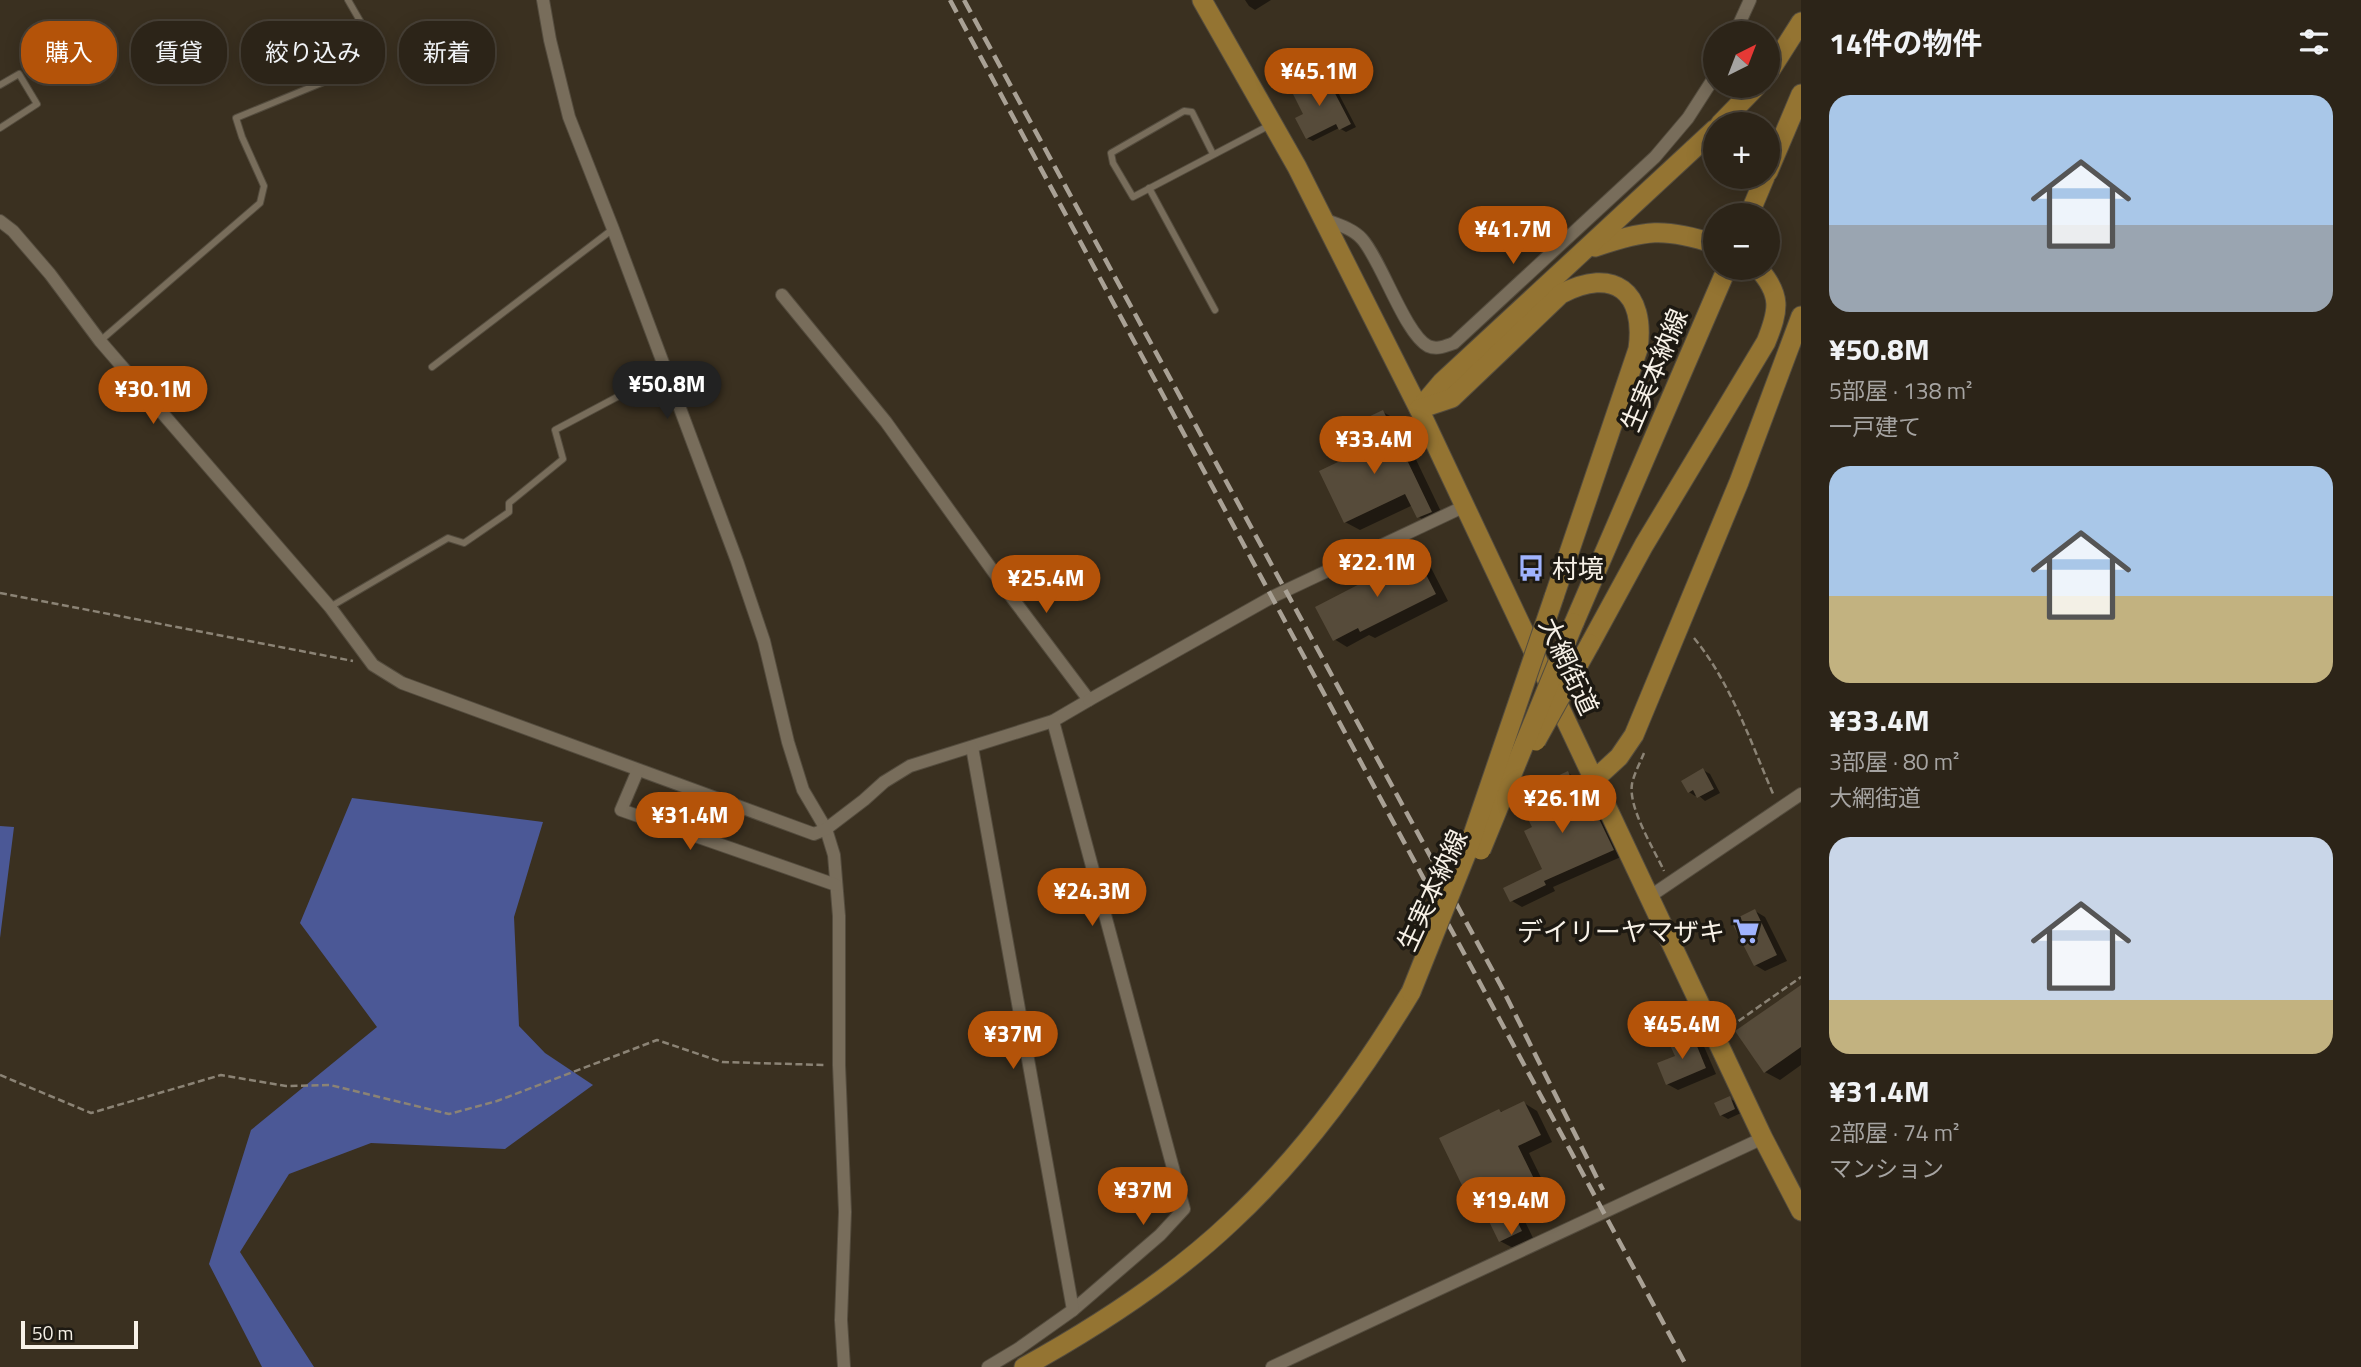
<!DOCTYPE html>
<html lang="ja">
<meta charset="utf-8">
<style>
body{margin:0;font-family:"Titillium Web","Noto Sans JP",sans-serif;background:#383025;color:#f1f3f6;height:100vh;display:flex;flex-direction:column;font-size:26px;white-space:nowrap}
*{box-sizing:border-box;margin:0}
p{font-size:23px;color:#a6a4a2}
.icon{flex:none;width:38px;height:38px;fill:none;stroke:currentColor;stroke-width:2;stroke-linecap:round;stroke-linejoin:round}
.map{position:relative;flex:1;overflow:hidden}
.sheet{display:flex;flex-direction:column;background:#2c2418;width:560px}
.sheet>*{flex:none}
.top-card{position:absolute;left:21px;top:21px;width:665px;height:63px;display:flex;gap:14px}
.needle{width:46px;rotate:42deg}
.tools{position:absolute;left:1703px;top:21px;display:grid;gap:14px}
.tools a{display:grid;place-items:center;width:77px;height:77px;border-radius:50%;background:#2c2418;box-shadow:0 4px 18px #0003,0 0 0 2px #484137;font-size:35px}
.scale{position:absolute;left:21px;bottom:18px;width:117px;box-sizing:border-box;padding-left:7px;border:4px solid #f7f1e7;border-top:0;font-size:19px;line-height:24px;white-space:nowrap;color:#f7f1e7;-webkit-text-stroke:5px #1d1912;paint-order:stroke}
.price{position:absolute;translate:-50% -60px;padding:0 16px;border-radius:24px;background:#b45309;color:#fff;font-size:23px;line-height:46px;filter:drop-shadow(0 2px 4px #0008)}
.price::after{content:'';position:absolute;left:50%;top:42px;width:21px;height:16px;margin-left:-10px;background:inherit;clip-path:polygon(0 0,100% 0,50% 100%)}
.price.selected{background:#222;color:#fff}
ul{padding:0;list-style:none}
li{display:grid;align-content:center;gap:14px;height:371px;padding:0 28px}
li span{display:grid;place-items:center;height:217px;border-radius:21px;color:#555}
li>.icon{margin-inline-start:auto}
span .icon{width:126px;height:126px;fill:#fffc;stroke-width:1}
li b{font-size:30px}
h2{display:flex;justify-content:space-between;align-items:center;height:84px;padding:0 28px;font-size:30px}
.chip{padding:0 24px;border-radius:28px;background:#2c2418;box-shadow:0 4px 18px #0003,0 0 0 2px #484137;font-size:24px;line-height:63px}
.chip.selected{background:#b45309;color:#fff}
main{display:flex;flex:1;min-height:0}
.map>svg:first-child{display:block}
.forest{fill:#4b5896}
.shadow{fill:#0007}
.building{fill:#564b3a}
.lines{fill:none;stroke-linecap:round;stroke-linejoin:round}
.service-casing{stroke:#544c3e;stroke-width:8}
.minor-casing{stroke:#544c3e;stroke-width:14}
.primary-casing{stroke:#544c3e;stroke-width:21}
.path{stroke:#8b8375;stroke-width:2.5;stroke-dasharray:7 3.5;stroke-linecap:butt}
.service{stroke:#786d5b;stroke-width:6}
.minor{stroke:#786d5b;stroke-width:12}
.primary{stroke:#947432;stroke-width:19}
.rail{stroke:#a9a195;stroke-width:4.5;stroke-dasharray:14 7;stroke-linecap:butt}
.primary-bridge-casing{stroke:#544c3e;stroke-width:21;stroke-linecap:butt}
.primary-bridge{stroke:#947432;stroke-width:19}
.labels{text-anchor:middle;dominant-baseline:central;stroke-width:7;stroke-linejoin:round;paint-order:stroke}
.street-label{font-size:26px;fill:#f7f1e7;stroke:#1d1912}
.poi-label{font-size:26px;fill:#f7f1e7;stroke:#1d1912;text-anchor:start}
</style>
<main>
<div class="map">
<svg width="1801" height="1367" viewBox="0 0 1801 1367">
<rect width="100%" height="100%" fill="#3a3020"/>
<g class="forest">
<path d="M352,798L543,822L514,917L519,1026L545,1053L593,1085L505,1149L371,1143L289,1174L240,1252L314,1367H262L209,1264L251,1130L377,1027L300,923Z"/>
<path d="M0,826L14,827L0,938Z"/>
</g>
<g class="shadow">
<path d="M1245,0H1271L1255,10L1249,6Z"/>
<path d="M1326,78L1332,81L1356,127L1346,132L1339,128L1313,141L1307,138L1306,115Z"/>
<path d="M1383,412L1397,420L1445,520L1433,526L1419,517L1413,505L1360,530L1345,522L1378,445Z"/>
<path d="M1414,553L1427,560L1448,601L1375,638L1369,635L1347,647L1334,639Z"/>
<path d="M1703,770L1710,774L1720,793L1705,801L1698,795L1695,796L1689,792Z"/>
<path d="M1568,773L1589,785L1623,856L1553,887L1555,891L1522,907L1512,901L1544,870L1534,828L1553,807L1558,789Z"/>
<path d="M1755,911L1765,917L1787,961L1765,971L1755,965Z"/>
<path d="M1801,987V1065L1780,1080L1765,1072L1737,1032Z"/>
<path d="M1691,1036L1702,1042L1716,1074L1678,1090L1667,1084L1677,1057Z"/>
<path d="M1729,1098L1736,1102L1741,1113L1728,1119L1721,1115Z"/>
<path d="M1524,1103L1537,1111L1552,1142L1529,1153L1548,1192L1518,1207L1533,1238L1513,1248L1500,1241L1490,1220L1478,1213L1499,1110L1504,1113Z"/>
</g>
<g class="building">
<path d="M1326,76L1351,124L1339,130L1336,124L1306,139L1295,118L1303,114L1292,92Z"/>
<path d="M1383,410L1432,512L1417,518L1405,494L1344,523L1319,471L1376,444L1364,419Z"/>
<path d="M1414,551L1436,594L1360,632L1358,628L1333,641L1315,607L1404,561L1403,557Z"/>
<path d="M1703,768L1714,789L1697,798L1693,790L1688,793L1681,781Z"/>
<path d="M1568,771L1572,781L1579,777L1614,850L1544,881L1546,885L1510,902L1503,888L1542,869L1524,831L1532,827L1527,817L1551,806L1545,794L1555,789L1551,779Z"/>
<path d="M1755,909L1777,955L1754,966L1731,921Z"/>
<path d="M1801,985V1047L1764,1073L1735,1031Z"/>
<path d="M1692,1034L1706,1068L1666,1085L1657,1063L1675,1056L1669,1043Z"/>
<path d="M1730,1096L1735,1109L1720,1116L1714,1103Z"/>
<path d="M1524,1101L1541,1135L1518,1146L1537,1185L1507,1200L1522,1231L1499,1242L1484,1211L1476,1214L1439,1138L1499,1109L1501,1112Z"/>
</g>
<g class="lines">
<defs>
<g id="service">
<path d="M0,85L19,74L37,104L0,128"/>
<path d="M1213,154L1192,112L1184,111L1111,153L1113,163L1133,197L1270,125"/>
<path d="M1149,188L1215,310"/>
<path d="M100,341L260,203L264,186L242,137L236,118L375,61L378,52L348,0"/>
<path d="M432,367L613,229"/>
<path d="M330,607L448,538L464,543L509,512V503L563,459L555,430L666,371"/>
</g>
<g id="minor">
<path d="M543,0L550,40L569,117L613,229L737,561L764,641L788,742L803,790L826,829L834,855L839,916V1065L845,1212L841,1320L844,1367"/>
<path d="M1735,33L1750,0"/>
<path d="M1323,219C1336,224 1352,228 1362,239C1381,260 1405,334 1428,346C1437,350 1445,346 1454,343L1655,157L1688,118L1715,76"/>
<path d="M0,221L13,231L50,274L100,341L330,607L373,665L402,683L814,834L826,829L864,800L884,782L910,766L1053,721L1089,700L1013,599L886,422L782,295"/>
<path d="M1089,700L1272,597L1465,506"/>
<path d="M1053,721L1184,1209L1160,1235L1073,1310"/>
<path d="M972,747L1073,1310L1018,1349L988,1367"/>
<path d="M638,770L621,810L836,885"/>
<path d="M1649,897L1801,794"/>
<path d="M1272,1367L1763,1138"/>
</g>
<g id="primary">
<path d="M1202,0L1297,167L1419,409L1763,1138L1801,1211"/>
<path d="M1768,74L1801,22"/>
<path d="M1720,124L1757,86"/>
<path d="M1768,172L1801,94"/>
<path d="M1749,215L1765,177"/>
<path d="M1595,247C1645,230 1664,227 1715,244"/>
<path d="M1420,408L1442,382L1715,129"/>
<path d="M1419,409L1452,398L1561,294C1614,266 1646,292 1638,349L1554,597"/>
<path d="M1574,623L1727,268"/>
<path d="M1590,644L1644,545L1766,342C1779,310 1782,295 1758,268"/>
<path d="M1594,780L1619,757L1634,735L1739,482L1801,316"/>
<path d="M1024,1367C1098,1326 1171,1279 1232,1221C1303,1155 1361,1075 1411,992"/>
</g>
</defs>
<use href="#service" class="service-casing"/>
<use href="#minor" class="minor-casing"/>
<use href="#primary" class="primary-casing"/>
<g class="path">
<path d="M0,593L353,661"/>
<path d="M1694,638C1731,683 1751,743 1774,796"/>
<path d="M1644,753C1640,763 1634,774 1632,784C1628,808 1654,849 1664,871"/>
<path d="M1730,1027L1801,977"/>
<path d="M0,1075L91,1113L221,1075L286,1086L330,1085L449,1114L497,1101L657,1040L722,1062L824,1065"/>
</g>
<use href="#service" class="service"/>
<use href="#minor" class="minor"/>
<use href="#primary" class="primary"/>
<g class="rail">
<path d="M950,0L1687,1367"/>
<path d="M964,0L1501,986L1603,1190"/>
</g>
<defs>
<g id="primary-bridge">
<path d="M1536,741L1590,644"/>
<path d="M1481,850L1574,623"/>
<path d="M1411,992L1467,852L1554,597"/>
</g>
</defs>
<use href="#primary-bridge" class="primary-bridge-casing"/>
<use href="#primary-bridge" class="primary-bridge"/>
</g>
<defs>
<symbol id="bus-bare" viewBox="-9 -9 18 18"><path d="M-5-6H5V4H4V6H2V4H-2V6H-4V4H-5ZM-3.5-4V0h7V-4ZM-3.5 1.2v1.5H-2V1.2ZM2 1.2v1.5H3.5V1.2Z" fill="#a0b3fd" stroke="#1d1912" stroke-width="2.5" paint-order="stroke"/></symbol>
<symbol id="supermarket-bare" viewBox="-9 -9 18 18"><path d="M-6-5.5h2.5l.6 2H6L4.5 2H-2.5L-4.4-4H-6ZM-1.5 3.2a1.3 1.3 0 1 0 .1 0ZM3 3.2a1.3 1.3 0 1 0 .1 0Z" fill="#a0b3fd" stroke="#1d1912" stroke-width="2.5" paint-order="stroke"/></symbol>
</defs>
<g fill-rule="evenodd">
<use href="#bus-bare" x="1512" y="549" width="38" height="38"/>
<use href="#supermarket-bare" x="1727" y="912" width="38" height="38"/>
</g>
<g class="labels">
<g class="street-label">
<text transform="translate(1654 370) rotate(-67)">生実本納線</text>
<text transform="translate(1569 666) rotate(65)">大網街道</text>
<text transform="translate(1432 890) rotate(-65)">生実本納線</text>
</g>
<g class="poi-label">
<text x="1552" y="568">村境</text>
<text x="1725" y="931" text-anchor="end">デイリーヤマザキ</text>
</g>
</g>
</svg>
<div class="tools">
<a><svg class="needle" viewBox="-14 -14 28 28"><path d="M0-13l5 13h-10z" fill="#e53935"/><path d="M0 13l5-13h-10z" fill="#a6a4a2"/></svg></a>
<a>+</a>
<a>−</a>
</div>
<div class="scale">50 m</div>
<b class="price" style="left:1319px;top:108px">¥45.1M</b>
<b class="price" style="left:1513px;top:266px">¥41.7M</b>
<b class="price selected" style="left:667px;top:421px">¥50.8M</b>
<b class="price" style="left:153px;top:426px">¥30.1M</b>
<b class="price" style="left:1374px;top:476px">¥33.4M</b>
<b class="price" style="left:1377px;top:599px">¥22.1M</b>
<b class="price" style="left:1046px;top:615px">¥25.4M</b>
<b class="price" style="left:1562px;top:835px">¥26.1M</b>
<b class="price" style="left:690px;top:852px">¥31.4M</b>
<b class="price" style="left:1092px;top:928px">¥24.3M</b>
<b class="price" style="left:1682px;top:1061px">¥45.4M</b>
<b class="price" style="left:1013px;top:1071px">¥37M</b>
<b class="price" style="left:1143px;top:1227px">¥37M</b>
<b class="price" style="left:1511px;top:1237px">¥19.4M</b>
<div class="top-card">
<a class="chip selected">購入</a>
<a class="chip">賃貸</a>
<a class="chip">絞り込み</a>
<a class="chip">新着</a>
</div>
</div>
<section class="sheet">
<h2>14件の物件<svg class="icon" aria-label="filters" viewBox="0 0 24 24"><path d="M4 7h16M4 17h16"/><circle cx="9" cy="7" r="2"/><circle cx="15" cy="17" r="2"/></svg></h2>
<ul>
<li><span style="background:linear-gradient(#a9c7e8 60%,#9aa5b1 0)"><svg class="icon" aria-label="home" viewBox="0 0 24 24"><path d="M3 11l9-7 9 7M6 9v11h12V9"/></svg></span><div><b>¥50.8M</b><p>5部屋 · 138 m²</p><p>一戸建て</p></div></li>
<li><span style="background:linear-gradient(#a9c7e8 60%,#c2b280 0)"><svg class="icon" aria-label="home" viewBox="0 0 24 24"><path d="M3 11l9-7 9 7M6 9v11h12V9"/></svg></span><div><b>¥33.4M</b><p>3部屋 · 80 m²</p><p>大網街道</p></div></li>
<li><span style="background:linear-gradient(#c9d6e8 75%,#c2b280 0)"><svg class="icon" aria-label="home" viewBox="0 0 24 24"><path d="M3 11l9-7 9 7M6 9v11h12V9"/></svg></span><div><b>¥31.4M</b><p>2部屋 · 74 m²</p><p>マンション</p></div></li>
</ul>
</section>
</main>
